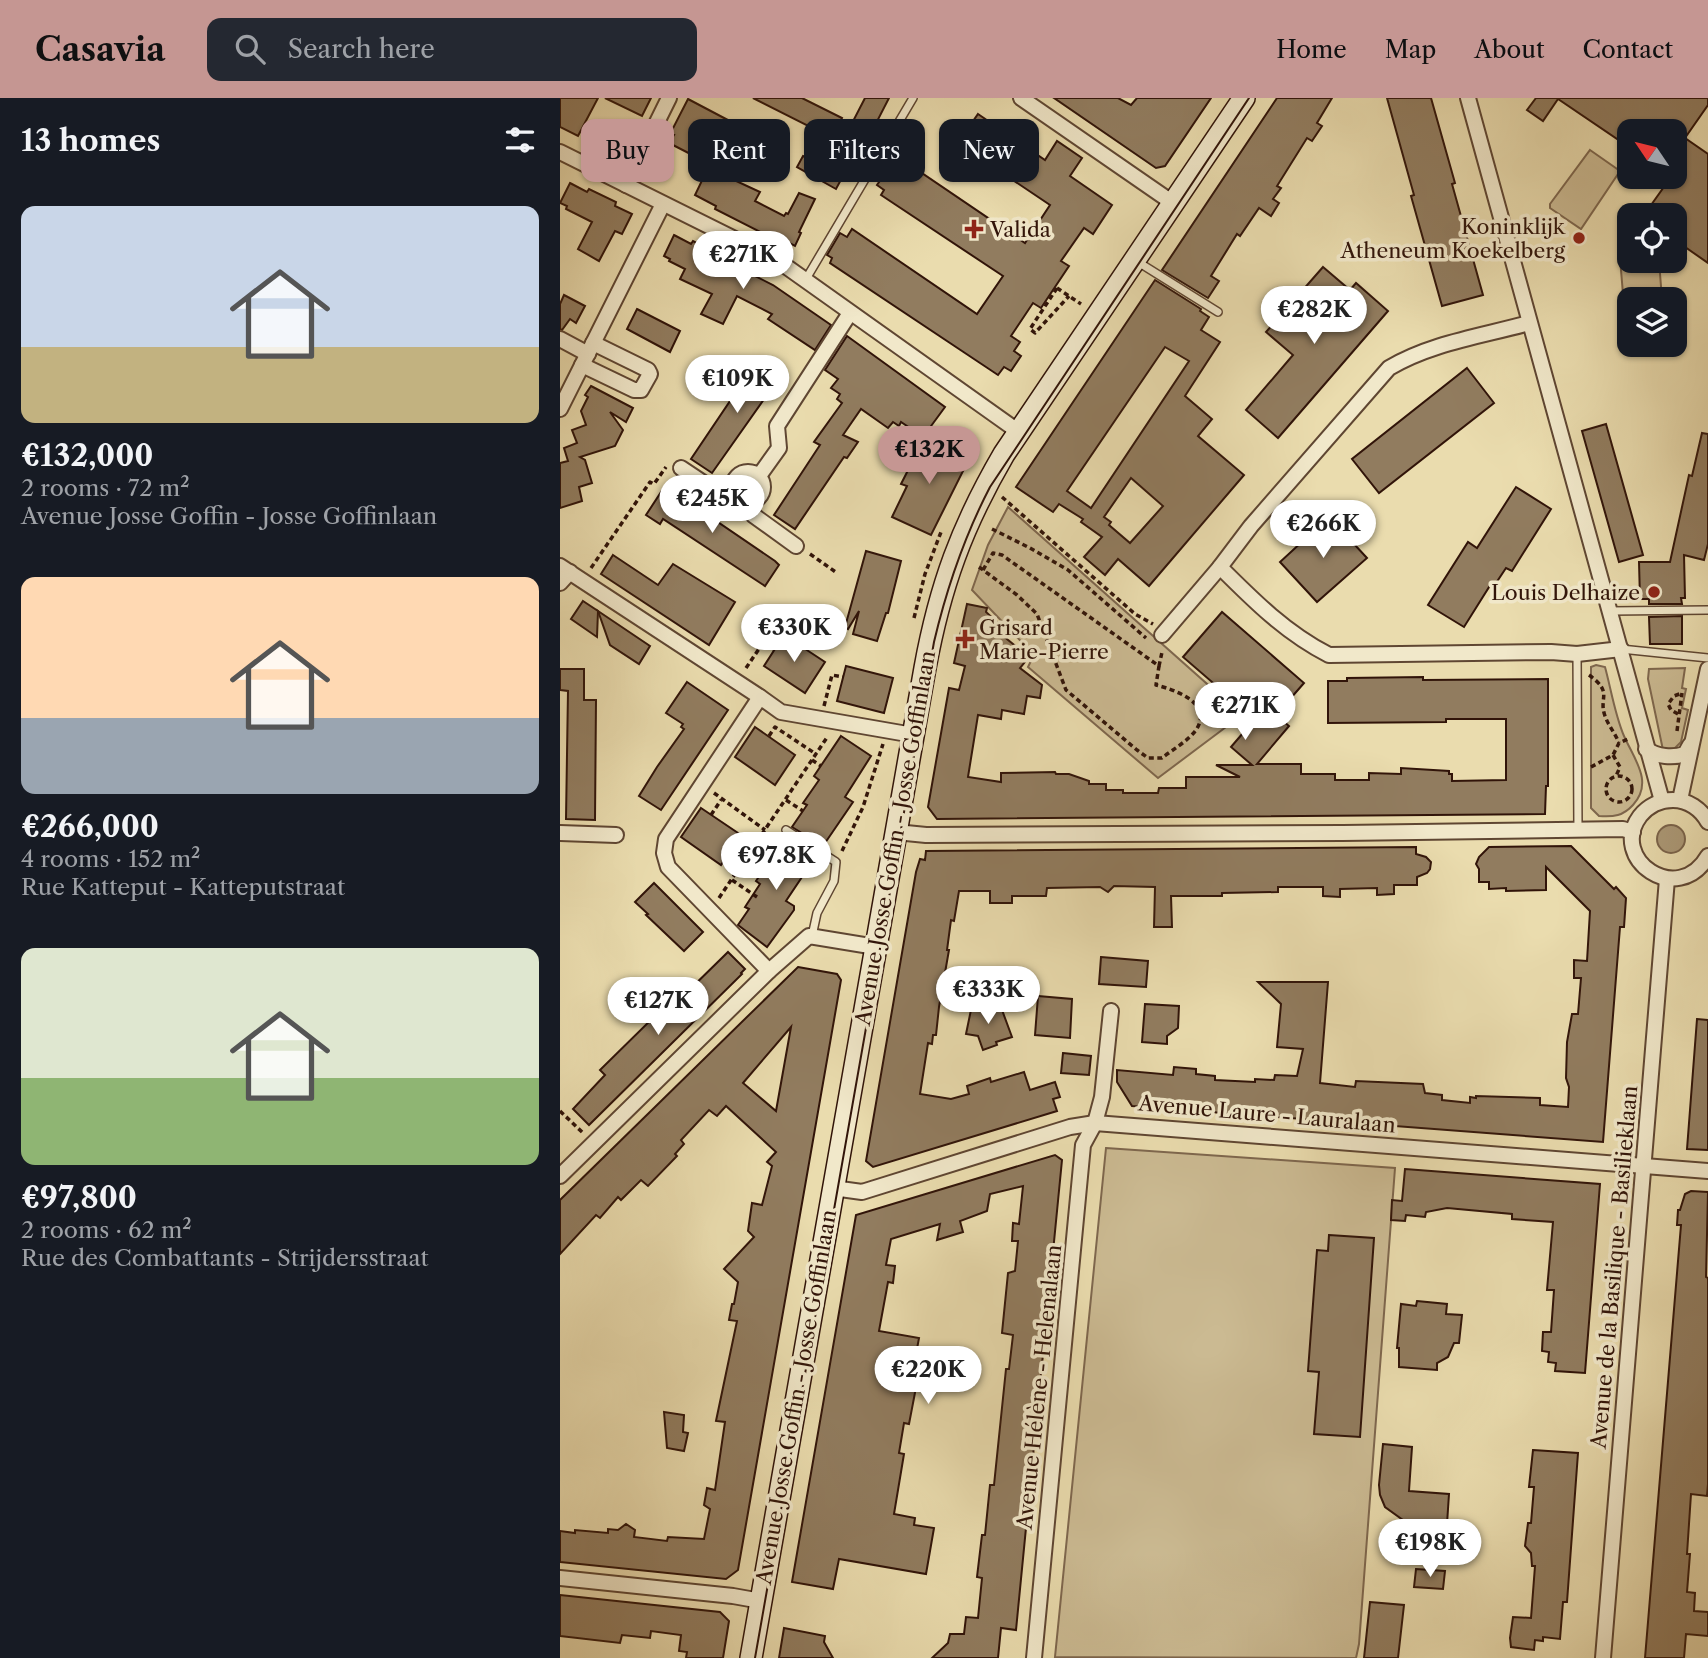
<!DOCTYPE html>
<meta charset="utf-8">
<style>
body{margin:0;font-family:"Libre Caslon Text",serif;background:#242831;color:#f1f3f6;height:100vh;display:flex;flex-direction:column;font-size:26px;white-space:nowrap}
*{box-sizing:border-box;margin:0}
p{font-size:23px;color:#9ea1a6}
.icon{flex:none;width:38px;height:38px;fill:none;stroke:currentColor;stroke-width:2;stroke-linecap:round;stroke-linejoin:round}
.map{position:relative;flex:1;overflow:hidden}
.drawer{display:flex;flex-direction:column;background:#171b24;width:560px}
.drawer>*{flex:none}
.hud{position:absolute;left:21px;top:21px;width:665px;height:63px;display:flex;gap:14px}
.needle{width:46px;rotate:305deg}
.fabs{position:absolute;left:1057px;top:21px;display:grid;gap:14px}
.fabs a{display:grid;place-items:center;width:70px;height:70px;border-radius:14px;background:#171b24;box-shadow:0 2px 5px #0004;font-size:35px}
.price{position:absolute;translate:-50% -60px;padding:0 16px;border-radius:24px;background:#fff;color:#222;font-size:23px;line-height:46px;filter:drop-shadow(0 2px 4px #0008)}
.price::after{content:'';position:absolute;left:50%;top:42px;width:21px;height:16px;margin-left:-10px;background:inherit;clip-path:polygon(0 0,100% 0,50% 100%)}
.price.active{background:#c59692;color:#111}
ul{padding:0;list-style:none}
li{display:grid;align-content:center;gap:14px;height:371px;padding:0 21px}
li span{display:grid;place-items:center;height:217px;border-radius:14px;color:#555}
li>.icon{margin-inline-start:auto}
span .icon{width:126px;height:126px;fill:#fffc;stroke-width:1}
li b{font-size:30px}
h2{display:flex;justify-content:space-between;align-items:center;height:84px;padding:0 21px;font-size:30px}
.tag{padding:0 24px;border-radius:14px;background:#171b24;box-shadow:0 2px 5px #0004;font-size:24px;line-height:63px}
.tag.active{background:#c59692;color:#111}
header{display:flex;align-items:center;gap:42px;box-sizing:border-box;height:98px;padding:0 35px;background:#c59692;color:#111}
header strong{font-size:33px}
nav{display:flex;gap:38px;margin-inline-start:auto;font-size:24px}
.search{width:490px;height:63px;background:#242831;display:flex;align-items:center;gap:18px;box-sizing:border-box;padding:0 24px;border-radius:14px;color:#9ea1a6;font-size:26px}
main{display:flex;flex:1;min-height:0}
.map>svg:first-child{display:block}
.green{fill:#cbba92;stroke:#7e674e;stroke-width:2}
.water{fill:#ab9876;stroke:#7a634a;stroke-width:2}
.building{fill:#917c5f;stroke:#311409;stroke-width:2;fill-rule:evenodd}
.lines{fill:none;stroke-linecap:round;stroke-linejoin:round}
.lane-casing{stroke:#5f4632;stroke-width:10}
.street-casing{stroke:#5f4632;stroke-width:18}
.secondary-casing{stroke:#311409;stroke-width:24}
.path{stroke:#311409;stroke-width:3.5;stroke-dasharray:5 3.5;stroke-linecap:butt}
.lane{stroke:#f1e8ca;stroke-width:7}
.street{stroke:#f1e8ca;stroke-width:14}
.secondary{stroke:#f1e8ca;stroke-width:21}
.tram{stroke:#311409;stroke-width:2}
.poi-dot{fill:#8f2418;stroke:#f1e8ca;stroke-width:2.5}
.labels{text-anchor:middle;dominant-baseline:central;stroke-width:7;stroke-linejoin:round;paint-order:stroke}
.poi-label{font-size:21px;fill:#311409;stroke:#f1e8ca;text-anchor:end}
.street-label{font-size:21px;fill:#311409;stroke:#f1e8ca}
</style>
<header>
<strong>Casavia</strong>
<div class="search"><svg class="icon" aria-label="search" viewBox="0 0 24 24"><circle cx="10" cy="10" r="6"/><path d="M15 15l6 6"/></svg>Search here</div>
<nav><a>Home</a><a>Map</a><a>About</a><a>Contact</a></nav>
</header>
<main>
<section class="drawer">
<h2>13 homes<svg class="icon" aria-label="filters" viewBox="0 0 24 24"><path d="M4 7h16M4 17h16"/><circle cx="9" cy="7" r="2"/><circle cx="15" cy="17" r="2"/></svg></h2>
<ul>
<li><span style="background:linear-gradient(#c9d6e8 65%,#c2b280 0)"><svg class="icon" aria-label="home" viewBox="0 0 24 24"><path d="M3 11l9-7 9 7M6 9v11h12V9"/></svg></span><div><b>€132,000</b><p>2 rooms · 72 m²</p><p>Avenue Josse Goffin - Josse Goffinlaan</p></div></li>
<li><span style="background:linear-gradient(#ffd9b3 65%,#9aa5b1 0)"><svg class="icon" aria-label="home" viewBox="0 0 24 24"><path d="M3 11l9-7 9 7M6 9v11h12V9"/></svg></span><div><b>€266,000</b><p>4 rooms · 152 m²</p><p>Rue Katteput - Katteputstraat</p></div></li>
<li><span style="background:linear-gradient(#dfe7d0 60%,#8fb573 0)"><svg class="icon" aria-label="home" viewBox="0 0 24 24"><path d="M3 11l9-7 9 7M6 9v11h12V9"/></svg></span><div><b>€97,800</b><p>2 rooms · 62 m²</p><p>Rue des Combattants - Strijdersstraat</p></div></li>
</ul>
</section>
<div class="map">
<svg width="1148" height="1560" viewBox="0 0 1148 1560">
<rect width="100%" height="100%" fill="#eadcae"/>
<filter id="stains"><feTurbulence type="fractalNoise" baseFrequency=".00286" numOctaves="4"/><feColorMatrix values="0 0 0 0 .2 0 0 0 0 .09 0 0 0 0 .02 0 0 0 .5 -.17"/></filter>
<radialGradient id="worn" r=".72"><stop offset=".6" stop-color="#630" stop-opacity="0"/><stop offset="1" stop-color="#630" stop-opacity=".3"/></radialGradient>
<g class="green">
<path d="M1030,52L1060,73L1021,131L990,110V106Z"/>
<path d="M1069,147V163H1099L1102,201H1069V220H1065L1059,148Z"/>
<path d="M448,409L682,617L598,680L468,569L474,557L412,492L428,447Z"/>
<path d="M1036,567L1045,569C1051,591 1055,617 1064,638C1074,661 1094,684 1073,707C1063,718 1054,719 1039,718L1031,710V569Z"/>
<path d="M1125,570L1122,590L1126,591L1122,610L1128,612L1121,644L1112,653L1103,652L1088,581L1089,571Z"/>
<path d="M546,1050L835,1070L799,1546L796,1560L495,1559Z"/>
</g>
<circle class="water" cx="1111" cy="741" r="14"/>
<g class="building">
<path d="M0,0H38L18,38L0,29Z"/>
<path d="M45,0H91L82,18Z"/>
<path d="M193,0H242L282,20L272,40Z"/>
<path d="M305,0H329L308,41L289,31Z"/>
<path d="M494,0H558L571,7L577,0H651L605,68L596,70Z"/>
<path d="M717,0H772L757,25L762,28L752,43L747,40L717,88L721,90L713,101L719,105L711,118L699,110L680,138L677,136L651,178L659,183L648,200L602,172Z"/>
<path d="M827,0H871L895,85L892,86L923,197L882,208L851,98L854,97Z"/>
<path d="M976,0H1148V7L1125,40L1148,56V165L1115,142V117H1084L1111,79H1115V33H1069V49L998,1L983,23L967,12Z"/>
<path d="M128,1L185,31L169,63L181,68L174,82L200,94L195,103L224,118L226,115L228,116L239,95L255,101L239,134L241,135L235,148L214,137L212,140L155,111L156,108L135,97L150,66L109,45L114,37L110,36Z"/>
<path d="M418,16L485,62L497,43L522,60L510,78L552,107L533,136L524,130L501,163L509,168L481,210L473,205L451,238L460,244L454,253L461,258L451,273L444,269L438,277L270,165L272,160L267,157L280,135L287,139L292,131L417,216L443,178L321,97L324,92L317,87L333,64L340,69L344,63L465,145L490,107L398,45Z"/>
<path d="M243,58L283,78L276,91L237,69Z"/>
<path d="M10,85L27,94L29,91L56,104L55,108L72,116L62,136L55,133L39,163L18,151L32,124L6,111L7,108L0,105Z"/>
<path d="M114,137L131,146L133,143L190,172L189,175L213,187L271,227L255,252L208,221L212,216L177,198L163,226L141,216L152,196L120,181L125,171L109,163L110,161L104,158Z"/>
<path d="M763,169L790,192L796,185L828,213L718,340L686,312L733,257L706,234Z"/>
<path d="M595,182L641,211L640,213L649,219L641,232L660,244L625,298L652,321L638,338L684,377L589,488L558,461L545,477L524,459L542,439L521,424L523,421L499,406L493,414L456,389ZM605,249L629,263L531,410L507,393ZM571,380L603,408L570,445L549,427L551,424L544,419Z"/>
<path d="M4,197L25,208L16,225L10,221L2,232L0,231V206Z"/>
<path d="M77,211L120,233L110,254L67,231Z"/>
<path d="M287,238L385,309L363,339L341,324L339,328L333,324L328,330L301,311L283,337L298,344L287,360L284,359L235,431L214,417L260,347L254,344L282,305L277,301L280,296L271,290L278,281L265,272Z"/>
<path d="M199,260L220,274L219,280L152,375L131,361Z"/>
<path d="M907,270L934,305L819,395L792,361Z"/>
<path d="M31,288L73,310L66,324L50,314L63,332L55,348L20,359L25,362L32,385L19,389L22,403L0,410V365L8,363L4,350L17,345L12,332L26,327L21,313L28,299L25,297Z"/>
<path d="M1046,326L1083,457L1059,464L1022,333Z"/>
<path d="M1142,335L1148,336V446L1144,462L1124,457L1125,500H1121L1122,506H1089V501H1080L1079,464H1110L1129,377L1132,378Z"/>
<path d="M365,339L409,361L371,437L332,419L347,388L341,386Z"/>
<path d="M105,388L215,463L219,467L205,488L103,421L100,426L86,417Z"/>
<path d="M956,389L991,411L952,473L946,470L934,488L931,486L904,529L868,507L908,444L917,450Z"/>
<path d="M769,419L807,460L757,504L720,464Z"/>
<path d="M306,453L341,463L328,515H326L317,543L293,536L299,513L288,531L285,529Z"/>
<path d="M53,457L98,487L113,466L175,504L149,547L41,476Z"/>
<path d="M23,503L38,513L37,539L11,521Z"/>
<path d="M407,506L427,510L426,514L446,532L442,537L469,559L460,570L482,587L480,600L467,598L464,616L442,612L441,621L418,617L408,679L441,684V675L495,674L496,676H509L529,683V686H546V692H563V695H598L599,690H626V679H680L656,667H692L671,649L695,621L623,559L662,514L744,585L716,617L729,628L697,666H741V676H775V682H809V675L841,676V670L889,673V676H892V683L946,682V621H886V624L768,625V583H787V580L863,579V582L988,581V688H986L985,716L377,721L368,709L389,590L399,592L405,568L394,565Z"/>
<path d="M38,513L90,548L79,566L50,547Z"/>
<path d="M1122,518V546H1090L1089,519Z"/>
<path d="M224,537L265,564L245,595L204,568Z"/>
<path d="M286,568L333,580L324,615L277,603Z"/>
<path d="M0,571H24V602H36L35,722L6,721L8,593L0,592Z"/>
<path d="M127,584L168,612L101,712L79,698L97,669L124,631L121,629L123,626L106,615Z"/>
<path d="M195,629L235,657L215,687L175,659Z"/>
<path d="M281,638L311,658L285,699L293,704L263,748L232,729L247,707L243,705L259,682L254,678Z"/>
<path d="M141,710L181,737L161,767L121,739Z"/>
<path d="M226,739L256,758L226,803L234,808V812L207,849L178,827L189,811L185,809L200,786L196,783Z"/>
<path d="M1011,748L1054,791L1056,789L1066,800L1064,829H1060L1043,1044L572,1008L557,984V972L613,977L614,969L636,971V976L655,978V982L695,984V981L714,982L715,977L737,978L743,951L717,949L721,906L698,884H768L760,985L795,989L796,983L863,986L865,995L882,997V1002L910,1005V999L916,1000V998L980,1000V1007L1008,1009L1009,989L1006,980L1007,944L1012,916H1018L1021,880H1014V862L1027,863L1030,813L986,769V792L946,793V790L929,791V784H919V771L916,766L919,759L929,749Z"/>
<path d="M856,749V756L866,759L871,764L870,771L867,775L857,779V787H834V796L817,797V790L780,791V799L763,798V789H718V794L662,795V798H611L612,829H594L595,789L554,788L548,794L540,789L487,790L486,798H452V805H430V793H399L394,823L391,822L387,852H389L379,909L376,937H373L372,946L368,945L360,996L391,1001L409,996L407,988L430,980L431,984L464,974L470,992L495,984L500,999L493,1001L497,1013L313,1069L306,1063L356,774L360,761L365,762L366,753Z"/>
<path d="M94,785L143,834L124,853L86,817L88,816L75,804Z"/>
<path d="M168,854L185,871L181,875L182,876L29,1027L13,1011L45,977L40,972L101,912L99,909L112,897L118,903Z"/>
<path d="M541,859L588,863L586,889L539,886Z"/>
<path d="M238,869L277,876L281,882L178,1472L166,1481L0,1464V1433L15,1435V1432L48,1435V1431L58,1432L66,1426L75,1432L74,1439L107,1443L108,1439L144,1441L150,1411L144,1407L147,1390L155,1392L165,1324L156,1323L177,1223L169,1222L172,1206H174L178,1184L164,1171L194,1139L188,1133L192,1105L202,1107L212,1068L207,1064L216,1054L166,1008L157,1018L149,1012L121,1042L124,1046L115,1056L117,1058L88,1088L81,1082L61,1102L58,1099L40,1120L36,1117L0,1156V1102ZM231,929L216,1013L183,985Z"/>
<path d="M478,898L512,901L510,940L475,937Z"/>
<path d="M585,906L619,908L618,930L607,938V946L582,944Z"/>
<path d="M412,907L442,912L452,939L436,944L437,947L423,952L418,938L406,936Z"/>
<path d="M1137,921L1148,922V1052L1127,1051Z"/>
<path d="M503,955L531,958L529,977L501,975Z"/>
<path d="M495,1057L502,1062L456,1532L441,1530L438,1560H372L388,1545L390,1536H404L406,1519L418,1520L422,1480L417,1479L422,1437H425L430,1387H434L446,1271H449L453,1237L442,1235L448,1175L455,1173L458,1143H452L453,1125L459,1126L463,1088L430,1096L427,1113L400,1123L403,1134L377,1142L380,1126L331,1141L326,1167L335,1168L333,1185L328,1184L319,1233L359,1240L352,1278L358,1279L349,1326L344,1325L339,1355L344,1356L334,1416L355,1420L354,1427L374,1430L366,1476L279,1461L273,1491L232,1484L296,1117Z"/>
<path d="M845,1071L1040,1086L1025,1275L995,1273L996,1265L988,1264L989,1254L982,1253L983,1234H991L994,1192H987L993,1124L952,1121V1116L887,1110L866,1114L865,1119L846,1117L845,1123L831,1122L832,1102L842,1103Z"/>
<path d="M1131,1093L1148,1094L1146,1179L1148,1180V1386L1147,1398L1131,1396L1127,1456H1130L1127,1494L1135,1495L1134,1513L1148,1514V1538L1126,1536L1124,1560H1085L1121,1127H1117L1118,1112H1120L1125,1096Z"/>
<path d="M769,1137L814,1140L800,1339L754,1336L759,1274L748,1273L757,1152L768,1153Z"/>
<path d="M857,1203L887,1206L886,1216L902,1217L899,1245H894L888,1259L877,1265V1272L839,1269V1250H837L841,1206L856,1208Z"/>
<path d="M104,1314L124,1317L123,1334L128,1335L124,1353L107,1350Z"/>
<path d="M823,1346L852,1349L849,1393L889,1396L887,1426L843,1422L825,1409L820,1397L819,1387Z"/>
<path d="M973,1352L1018,1355L1007,1504H1003L1000,1541L983,1539V1543L975,1542L974,1552L951,1549L950,1540L953,1519L971,1520L975,1468H972L971,1455L965,1448L968,1425H971L974,1389H969Z"/>
<path d="M856,1471L885,1473L883,1491L854,1489Z"/>
<path d="M0,1497L160,1514L169,1523L163,1560H126L127,1554L119,1553L121,1537L91,1533L90,1540L62,1537L60,1545L0,1538Z"/>
<path d="M810,1504L844,1507L838,1560H804Z"/>
<path d="M224,1530L265,1538L264,1544L273,1560H219Z"/>
</g>
<g class="lines">
<defs>
<g id="lane">
<path d="M578,164L658,214"/>
<path d="M246,181L353,0"/>
<path d="M1051,513L1148,512"/>
<path d="M1061,551L1148,560"/>
<path d="M1017,556L1018,731"/>
<path d="M226,732L276,764L274,783L257,815L252,838"/>
</g>
<g id="street">
<path d="M461,0L613,105"/>
<path d="M908,0L1102,703"/>
<path d="M0,54L217,162L459,334"/>
<path d="M66,87L109,0"/>
<path d="M969,225C922,238 871,245 829,270L691,428L660,469C694,503 726,535 769,557L991,554L1017,556L1061,551"/>
<path d="M0,241L28,256"/>
<path d="M22,267L74,292H81L90,276L88,272L33,245"/>
<path d="M0,311L103,106"/>
<path d="M121,370L157,394L174,395"/>
<circle cx="188" cy="389" r="15"/>
<path d="M199,378L219,350L217,328L290,215"/>
<path d="M190,404L193,417L236,448"/>
<path d="M0,468L200,599"/>
<path d="M0,485L10,474"/>
<path d="M602,537L660,469"/>
<path d="M1086,651C1097,659 1113,660 1125,656L1130,647"/>
<path d="M1120,702L1148,571"/>
<path d="M1148,724C1141,711 1128,702 1113,702C1100,702 1088,708 1080,718C1048,761 1118,810 1148,758"/>
<path d="M336,734L366,737L783,735L1063,731L1073,734"/>
<path d="M0,735L56,737"/>
<path d="M209,873L108,769L104,755L106,741L200,599L221,614L353,637"/>
<path d="M0,1078L209,873L249,838L316,849"/>
<path d="M273,1090L302,1094L510,1029L535,1025L1148,1073"/>
<path d="M0,1480L173,1498L201,1503"/>
<path d="M474,1560L523,1047L535,1025L542,999L551,913"/>
<path d="M1043,1560L1107,781"/>
</g>
<path id="secondary" d="M191,1560L365,570C380,488 402,428 444,356L684,0"/>
</defs>
<use href="#lane" class="lane-casing"/>
<use href="#street" class="street-casing"/>
<use href="#secondary" class="secondary-casing"/>
<g class="path">
<path d="M497,190L470,231L475,235L509,198"/>
<path d="M497,190L521,206"/>
<path d="M442,399L575,516L593,526"/>
<path d="M432,431L470,450L508,472L586,540"/>
<path d="M250,456L277,475"/>
<path d="M419,469L457,497L477,516L506,592L577,652L588,660H602C612,652 628,643 636,632C654,605 615,592 596,587L599,568"/>
<path d="M31,470L90,384L94,386L106,369"/>
<path d="M423,472L433,455L442,457L599,568L602,554"/>
<path d="M354,520L365,476L381,434"/>
<path d="M186,570L203,545L214,552"/>
<path d="M1029,577C1054,595 1038,599 1045,618C1048,627 1055,635 1059,645"/>
<path d="M264,608L272,577L283,579"/>
<path d="M1118,616L1111,612L1108,606L1114,598L1122,595"/>
<path d="M1117,633L1122,595"/>
<path d="M209,638L215,629L256,656"/>
<path d="M1053,657L1060,669L1056,678"/>
<path d="M252,662L261,668"/>
<path d="M1031,669L1053,657L1059,645L1068,641"/>
<circle cx="1059" cy="691" r="13"/>
<path d="M154,695L205,732"/>
<path d="M226,702L243,713"/>
<path d="M151,717L161,702"/>
<path d="M199,742L216,753"/>
<path d="M282,753L303,709L323,646"/>
<path d="M172,782L197,799"/>
<path d="M159,800L268,638"/>
<path d="M0,1013L23,1035"/>
</g>
<use href="#lane" class="lane"/>
<use href="#street" class="street"/>
<use href="#secondary" class="secondary"/>
<path class="tram" d="M195,1560L374,544C387,489 404,439 430,389L689,0"/>
</g>
<g class="poi-dot">
<path d="M410.5 120.5h7v7h7v7h-7v7h-7v-7h-7v-7h7z"/>
<circle cx="1019" cy="140" r="7"/>
<circle cx="1094" cy="494" r="7"/>
<path d="M401.5 530.5h7v7h7v7h-7v7h-7v-7h-7v-7h7z"/>
</g>
<g class="labels">
<g class="poi-label">
<text x="1005" y="128">Koninklijk<tspan x="1005" dy="24">Atheneum Koekelberg</tspan></text>
<text x="430" y="131" text-anchor="start">Valida</text>
<text x="1080" y="494">Louis Delhaize</text>
<text x="419" y="529" text-anchor="start">Grisard<tspan x="419" dy="24">Marie-Pierre</tspan></text>
</g>
<g class="street-label">
<text transform="translate(335 740) rotate(-80)">Avenue Josse Goffin - Josse Goffinlaan</text>
<text transform="translate(707 1016) rotate(5)">Avenue Laure - Lauralaan</text>
<text transform="translate(1054 1169) rotate(-85)">Avenue de la Basilique - Basilieklaan</text>
<text transform="translate(479 1289) rotate(-84)">Avenue Hélène - Helenalaan</text>
<text transform="translate(236 1299) rotate(-80)">Avenue Josse Goffin - Josse Goffinlaan</text>
</g>
</g>
<rect width="100%" height="100%" filter="url(#stains)"/>
<rect width="100%" height="100%" fill="url(#worn)"/>
</svg>
<div class="fabs">
<a><svg class="needle" viewBox="-14 -14 28 28"><path d="M0-13l5 13h-10z" fill="#e53935"/><path d="M0 13l5-13h-10z" fill="#9ea1a6"/></svg></a>
<a><svg class="icon" aria-label="locate" viewBox="0 0 24 24"><circle cx="12" cy="12" r="6"/><path d="M12 2v4M12 18v4M2 12h4M18 12h4"/></svg></a>
<a><svg class="icon" aria-label="layers" viewBox="0 0 24 24"><path d="M12 4l9 5-9 5-9-5zM3 14l9 5 9-5"/></svg></a>
</div>
<b class="price" style="left:183px;top:193px">€271K</b>
<b class="price" style="left:754px;top:248px">€282K</b>
<b class="price" style="left:177px;top:317px">€109K</b>
<b class="price active" style="left:369px;top:388px">€132K</b>
<b class="price" style="left:152px;top:437px">€245K</b>
<b class="price" style="left:763px;top:462px">€266K</b>
<b class="price" style="left:234px;top:566px">€330K</b>
<b class="price" style="left:685px;top:644px">€271K</b>
<b class="price" style="left:216px;top:794px">€97.8K</b>
<b class="price" style="left:428px;top:928px">€333K</b>
<b class="price" style="left:98px;top:939px">€127K</b>
<b class="price" style="left:368px;top:1308px">€220K</b>
<b class="price" style="left:870px;top:1481px">€198K</b>
<div class="hud">
<a class="tag active">Buy</a>
<a class="tag">Rent</a>
<a class="tag">Filters</a>
<a class="tag">New</a>
</div>
</div>
</main>
